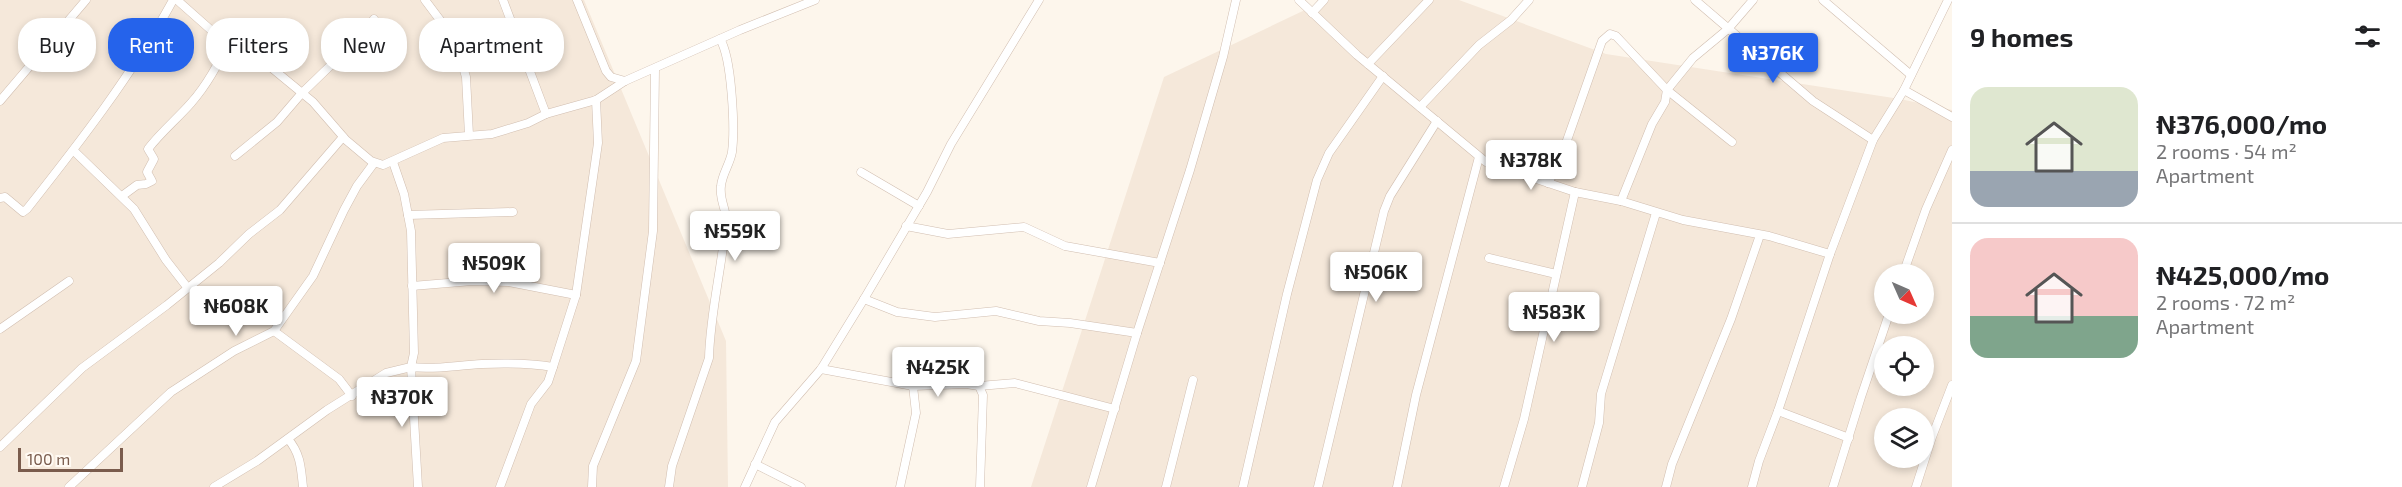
<!DOCTYPE html>
<meta charset="utf-8">
<style>
body{margin:0;font-family:"Exo 2",sans-serif;background:#f6f6f6;color:#202124;height:100vh;display:flex;flex-direction:column;font-size:22px;white-space:nowrap}
*{box-sizing:border-box;margin:0}
p{font-size:20px;color:#757577}
.icon{flex:none;width:33px;height:33px;fill:none;stroke:currentColor;stroke-width:2;stroke-linecap:round;stroke-linejoin:round}
.map{position:relative;flex:1;overflow:hidden}
.details{display:flex;flex-direction:column;background:#fff;width:450px}
.details>*{flex:none}
.hud{position:absolute;left:18px;top:18px;width:570px;height:54px;display:flex;gap:12px}
.needle{width:39px;rotate:135deg}
.tools{position:absolute;left:1874px;top:264px;display:grid;gap:12px}
.tools a{display:grid;place-items:center;width:60px;height:60px;border-radius:50%;background:#fff;box-shadow:0 3px 9px #0003;font-size:30px}
.scale{position:absolute;left:18px;bottom:15px;width:105px;box-sizing:border-box;padding-left:6px;border:3px solid #7a5c4d;border-top:0;font-size:16px;line-height:21px;white-space:nowrap;color:#7a5c4d;-webkit-text-stroke:4px #fffaf3;paint-order:stroke}
.price{position:absolute;translate:-50% -51px;padding:0 14px;border-radius:6px;background:#fff;color:#222;font-size:20px;line-height:39px;filter:drop-shadow(0 2px 3px #0008)}
.price::after{content:'';position:absolute;left:50%;top:36px;width:18px;height:14px;margin-left:-9px;background:inherit;clip-path:polygon(0 0,100% 0,50% 100%)}
.price.on{background:#2563eb;color:#fff}
ul{padding:0;list-style:none}
li{display:flex;align-items:center;gap:18px;height:150px;padding:0 18px}
li+li{border-top:2px solid #e0e0e0}
li span{display:grid;place-items:center;flex:none;width:168px;height:120px;border-radius:18px;color:#555}
li>.icon{margin-inline-start:auto}
span .icon{width:72px;height:72px;fill:#fffc;stroke-width:1}
li b{font-size:26px}
h2{display:flex;justify-content:space-between;align-items:center;height:72px;padding:0 18px;font-size:26px}
.tag{padding:0 21px;border-radius:24px;background:#fff;box-shadow:0 3px 9px #0003;font-size:21px;line-height:54px}
.tag.on{background:#2563eb;color:#fff}
main{display:flex;flex:1;min-height:0}
.map>svg:first-child{display:block}
.residential{fill:#f5e8da;fill-rule:evenodd}
.lines{fill:none;stroke-linecap:round;stroke-linejoin:round}
.street-casing{stroke:#d1beb0;stroke-width:9}
.street{stroke:#fff;stroke-width:8}
</style>
<main>
<div class="map">
<svg width="1952" height="487" viewBox="0 0 1952 487">
<rect width="100%" height="100%" fill="#fdf6ec"/>
<g class="residential">
<path d="M0,0H584L726,341L728,487H0Z"/>
<path d="M1326,0H1459L1606,54L1900,99L1952,110V487H1031L1164,77ZM1884,274H1923V314H1884ZM1884,346H1923V386H1884ZM1884,418H1923V458H1884Z"/>
</g>
<g class="lines">
<defs>
<g id="street">
<path d="M177,0L220,38L262,60L313,102L346,140L371,161L383,165L443,138L492,134L528,123L546,114L596,100L625,81L740,30L815,0"/>
<path d="M425,0L455,40L466,77L469,135"/>
<path d="M503,0L546,114"/>
<path d="M577,0L606,71L611,77L625,81"/>
<path d="M1299,0L1357,55L1486,162L1575,192L1621,201L1683,220L1769,236L1830,254"/>
<path d="M1695,0L1813,101L1873,140"/>
<path d="M1823,0L1911,75"/>
<path d="M1312,13L1324,0"/>
<path d="M1368,64L1429,0"/>
<path d="M1904,90L1952,117"/>
<path d="M0,101L86,0"/>
<path d="M1420,107L1479,45L1511,20L1529,0"/>
<path d="M74,151L134,209L166,260L187,287"/>
<path d="M235,156L277,122L301,94L362,35L374,19"/>
<path d="M861,172L919,206"/>
<path d="M1548,183L1559,163L1602,41L1610,34L1616,36L1667,90L1732,142"/>
<path d="M122,196L137,185L146,184L152,181L147,172L154,159L148,149C161,132 177,119 191,103C207,85 218,64 229,42"/>
<path d="M0,198L5,197L23,212L27,209C80,142 132,75 173,0"/>
<path d="M1621,201L1652,124L1665,102L1667,90L1693,58L1728,29L1753,0"/>
<path d="M408,215L513,212"/>
<path d="M906,226L948,234L1024,227L1065,246L1160,263"/>
<path d="M1489,258L1556,274"/>
<path d="M1903,274L1926,209L1952,150"/>
<path d="M412,286L472,281L509,282L576,295"/>
<path d="M864,299L897,312L935,317L996,311L1039,321L1070,323L1137,333"/>
<path d="M0,329L69,281"/>
<path d="M274,331L339,379L352,396"/>
<path d="M821,369L913,386L966,384L979,386L983,395L980,487"/>
<path d="M979,386L1015,383L1115,409"/>
<path d="M1778,411L1849,438"/>
<path d="M288,439C301,454 301,469 303,487"/>
<path d="M0,447L82,368L167,305L219,263L249,234L280,210L343,137"/>
<path d="M755,464L801,487"/>
<path d="M69,487L171,392L234,351L274,331L313,276L344,210L357,186L374,163"/>
<path d="M214,487L257,461L327,410L386,373L411,367L414,353L411,231L404,194L393,162"/>
<path d="M418,487L411,367C435,370 458,365 482,364C506,363 529,363 553,367L576,295L598,143L596,100"/>
<path d="M500,487L531,404L548,382L553,367"/>
<path d="M592,487L593,466L636,361L653,231L655,69"/>
<path d="M669,487L672,466L709,358C710,314 722,267 726,222C727,210 719,200 721,186C722,174 730,164 732,152C735,129 732,58 720,39"/>
<path d="M745,487L775,422L821,369L864,299L927,192L951,144L1039,0"/>
<path d="M900,487L916,413L913,386"/>
<path d="M1091,487L1137,333L1190,170L1223,57L1236,0"/>
<path d="M1166,487L1193,380"/>
<path d="M1243,487L1287,294L1317,180L1329,153L1383,76"/>
<path d="M1318,487L1384,211L1390,196L1437,121"/>
<path d="M1397,487L1416,395L1479,157"/>
<path d="M1504,487L1524,419L1575,192"/>
<path d="M1582,487L1599,423L1601,394L1656,213"/>
<path d="M1666,487L1672,464L1731,319L1760,235"/>
<path d="M1752,487L1759,461L1778,411L1830,254L1873,140L1904,90L1948,0"/>
<path d="M1833,487L1861,397L1889,314"/>
<path d="M1916,487L1932,437L1952,385"/>
</g>
</defs>
<use href="#street" class="street-casing"/>
<use href="#street" class="street"/>
</g>
</svg>
<div class="tools">
<a><svg class="needle" viewBox="-14 -14 28 28"><path d="M0-13l5 13h-10z" fill="#e53935"/><path d="M0 13l5-13h-10z" fill="#757577"/></svg></a>
<a><svg class="icon" aria-label="locate" viewBox="0 0 24 24"><circle cx="12" cy="12" r="6"/><path d="M12 2v4M12 18v4M2 12h4M18 12h4"/></svg></a>
<a><svg class="icon" aria-label="layers" viewBox="0 0 24 24"><path d="M12 4l9 5-9 5-9-5zM3 14l9 5 9-5"/></svg></a>
</div>
<div class="scale">100 m</div>
<b class="price on" style="left:1773px;top:84px">₦376K</b>
<b class="price" style="left:1531px;top:191px">₦378K</b>
<b class="price" style="left:735px;top:262px">₦559K</b>
<b class="price" style="left:494px;top:294px">₦509K</b>
<b class="price" style="left:1376px;top:303px">₦506K</b>
<b class="price" style="left:236px;top:337px">₦608K</b>
<b class="price" style="left:1554px;top:343px">₦583K</b>
<b class="price" style="left:938px;top:398px">₦425K</b>
<b class="price" style="left:402px;top:428px">₦370K</b>
<div class="hud">
<a class="tag">Buy</a>
<a class="tag on">Rent</a>
<a class="tag">Filters</a>
<a class="tag">New</a>
<a class="tag">Apartment</a>
</div>
</div>
<section class="details">
<h2>9 homes<svg class="icon" aria-label="filters" viewBox="0 0 24 24"><path d="M4 7h16M4 17h16"/><circle cx="9" cy="7" r="2"/><circle cx="15" cy="17" r="2"/></svg></h2>
<ul>
<li><span style="background:linear-gradient(#dfe7d0 70%,#9aa5b1 0)"><svg class="icon" aria-label="home" viewBox="0 0 24 24"><path d="M3 11l9-7 9 7M6 9v11h12V9"/></svg></span><div><b>₦376,000/mo</b><p>2 rooms · 54 m²</p><p>Apartment</p></div></li>
<li><span style="background:linear-gradient(#f6c9c9 65%,#7fa58c 0)"><svg class="icon" aria-label="home" viewBox="0 0 24 24"><path d="M3 11l9-7 9 7M6 9v11h12V9"/></svg></span><div><b>₦425,000/mo</b><p>2 rooms · 72 m²</p><p>Apartment</p></div></li>
</ul>
</section>
</main>
